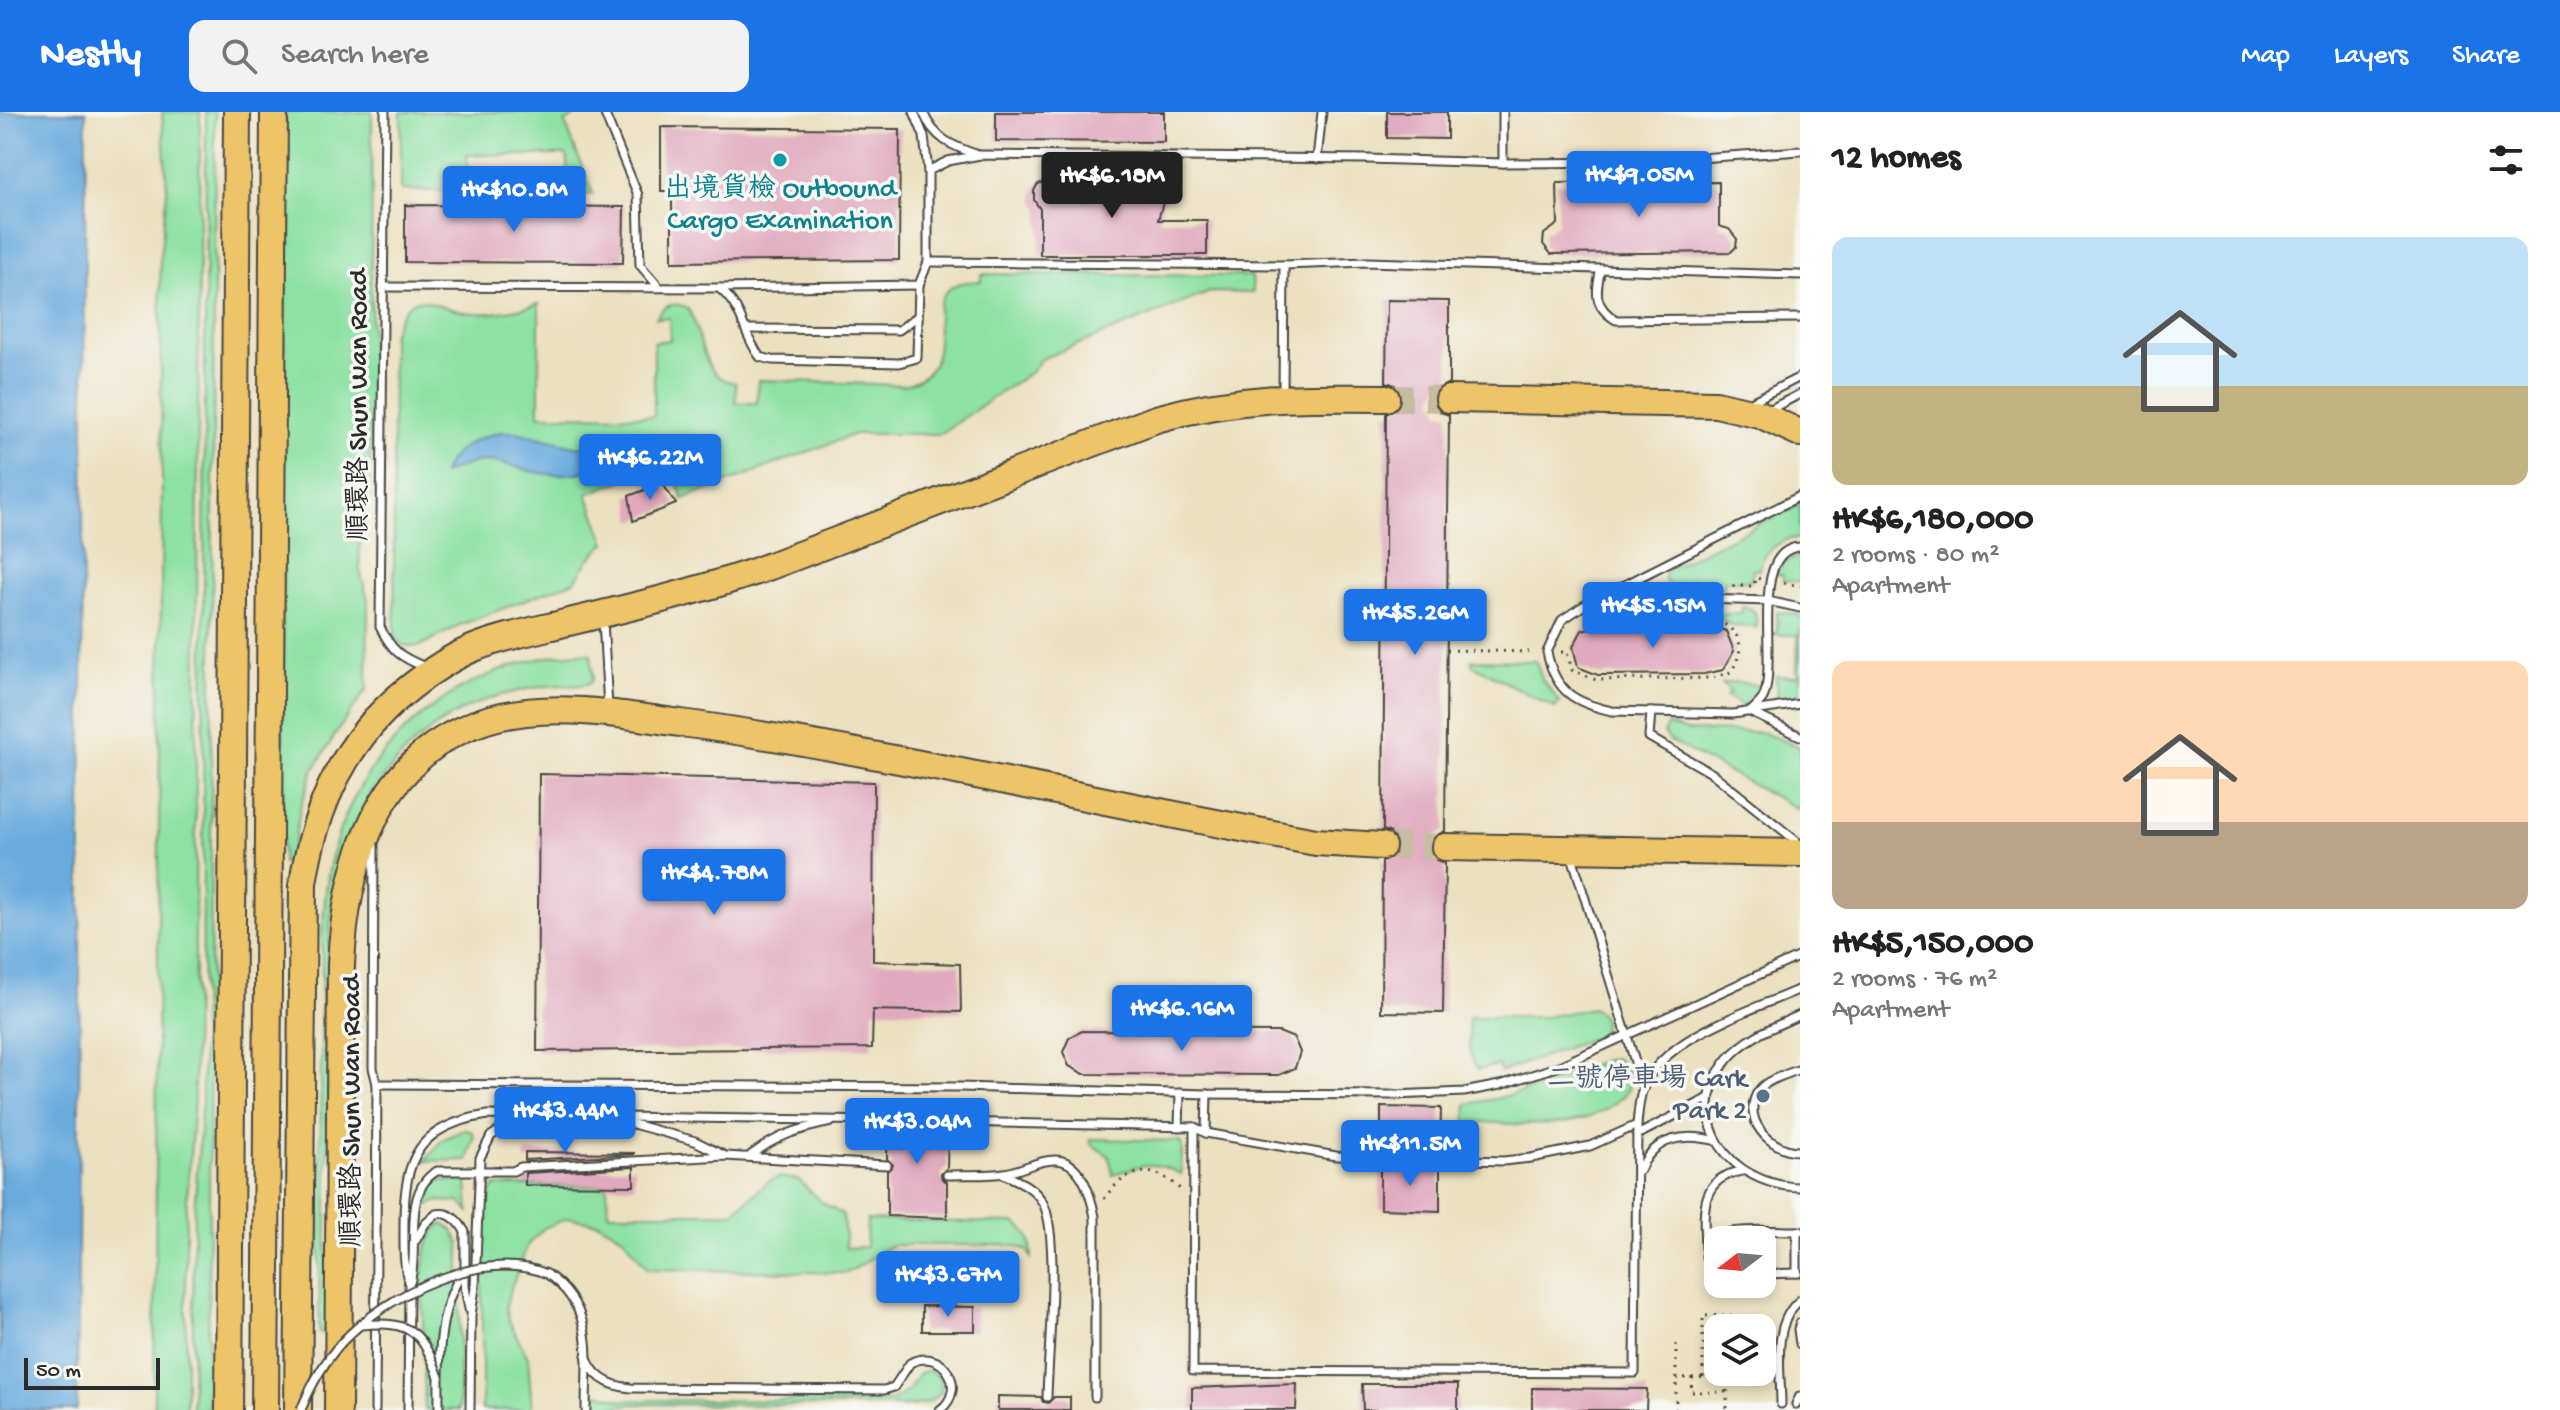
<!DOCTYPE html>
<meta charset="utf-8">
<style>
body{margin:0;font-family:"Gochi Hand","LXGW WenKai TC",sans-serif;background:#f2f2f2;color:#222;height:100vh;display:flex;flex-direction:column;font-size:30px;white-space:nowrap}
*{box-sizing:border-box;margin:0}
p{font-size:26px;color:#767676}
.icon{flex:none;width:44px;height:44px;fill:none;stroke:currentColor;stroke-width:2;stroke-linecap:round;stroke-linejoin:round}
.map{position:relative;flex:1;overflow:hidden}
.details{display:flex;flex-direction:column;background:#fff;width:760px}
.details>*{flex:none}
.needle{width:52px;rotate:254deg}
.tools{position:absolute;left:1704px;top:1114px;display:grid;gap:16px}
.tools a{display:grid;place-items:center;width:72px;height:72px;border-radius:16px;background:#fff;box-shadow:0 4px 12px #0003;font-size:40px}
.scale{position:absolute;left:24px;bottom:20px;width:136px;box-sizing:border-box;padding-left:8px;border:4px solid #2b2b2b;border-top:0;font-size:22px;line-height:28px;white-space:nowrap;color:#2b2b2b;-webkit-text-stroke:6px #f6f6f2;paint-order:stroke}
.price{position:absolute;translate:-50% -68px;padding:0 18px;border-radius:8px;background:#1a73e8;color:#fff;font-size:26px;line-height:52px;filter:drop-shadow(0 2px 4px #0008)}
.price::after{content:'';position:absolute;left:50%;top:48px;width:24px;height:18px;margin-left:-12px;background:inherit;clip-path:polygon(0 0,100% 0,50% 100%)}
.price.active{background:#222;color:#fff}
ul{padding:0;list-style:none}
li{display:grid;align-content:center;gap:16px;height:424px;padding:0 32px}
li span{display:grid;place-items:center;height:248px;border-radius:16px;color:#555}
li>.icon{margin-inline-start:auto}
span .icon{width:144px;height:144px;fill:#fffc;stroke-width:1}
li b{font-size:34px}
h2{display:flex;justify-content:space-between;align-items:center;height:96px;padding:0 32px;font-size:34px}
header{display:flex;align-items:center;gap:48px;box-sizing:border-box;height:112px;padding:0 40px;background:#1a73e8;color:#fff}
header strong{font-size:38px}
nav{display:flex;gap:44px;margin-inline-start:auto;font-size:28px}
.search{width:560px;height:72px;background:#f2f2f2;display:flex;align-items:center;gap:20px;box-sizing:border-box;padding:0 28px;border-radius:16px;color:#767676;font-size:30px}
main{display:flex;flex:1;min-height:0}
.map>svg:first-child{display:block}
.green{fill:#8ce1a3;stroke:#5c8667;stroke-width:2}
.water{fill:#6aabde;stroke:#4a6b84;stroke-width:2}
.building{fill:#e0a9be}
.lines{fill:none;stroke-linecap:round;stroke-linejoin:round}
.highway-tunnel{stroke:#c5bca1;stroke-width:26;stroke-dasharray:26 13;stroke-linecap:butt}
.lane-casing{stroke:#484641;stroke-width:11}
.highway-casing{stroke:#484641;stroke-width:30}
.path{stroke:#484641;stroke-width:3;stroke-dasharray:2 6;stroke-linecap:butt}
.lane{stroke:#fff;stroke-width:7}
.highway{stroke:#eec469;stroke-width:26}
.lane-bridge-casing{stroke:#484641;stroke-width:11;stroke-linecap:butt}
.path-bridge{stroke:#484641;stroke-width:3;stroke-dasharray:2 6;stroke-linecap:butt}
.lane-bridge{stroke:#fff;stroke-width:7}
.culture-dot{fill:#0f9aa8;stroke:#f6f6f2;stroke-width:3}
.service-dot{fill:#5c6f8a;stroke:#f6f6f2;stroke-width:3}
.labels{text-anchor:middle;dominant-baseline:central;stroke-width:7;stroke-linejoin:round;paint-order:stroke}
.culture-label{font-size:28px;fill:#0d838f;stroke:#f6f6f2}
.street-label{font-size:28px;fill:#2b2b2b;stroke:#f6f6f2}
.service-label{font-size:28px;fill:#4e5e75;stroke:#f6f6f2;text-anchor:end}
</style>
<header>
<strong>Nestly</strong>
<div class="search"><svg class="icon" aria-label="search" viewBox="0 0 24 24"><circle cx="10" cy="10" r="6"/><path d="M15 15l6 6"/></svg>Search here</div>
<nav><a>Map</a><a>Layers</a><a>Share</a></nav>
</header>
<main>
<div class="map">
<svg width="1800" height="1298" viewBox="0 0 1800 1298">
<rect width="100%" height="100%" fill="#f6f6f2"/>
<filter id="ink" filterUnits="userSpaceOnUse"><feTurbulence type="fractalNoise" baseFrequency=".0125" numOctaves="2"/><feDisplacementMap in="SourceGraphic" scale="16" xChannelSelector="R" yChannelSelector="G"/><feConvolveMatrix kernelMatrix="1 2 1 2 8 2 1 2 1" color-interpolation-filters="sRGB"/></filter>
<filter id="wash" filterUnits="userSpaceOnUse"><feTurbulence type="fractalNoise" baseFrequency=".006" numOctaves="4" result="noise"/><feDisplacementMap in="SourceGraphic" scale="32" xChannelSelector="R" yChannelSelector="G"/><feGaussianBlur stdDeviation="1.8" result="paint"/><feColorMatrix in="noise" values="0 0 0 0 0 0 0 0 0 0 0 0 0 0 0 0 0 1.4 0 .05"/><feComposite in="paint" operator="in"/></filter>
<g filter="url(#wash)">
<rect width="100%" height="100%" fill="#ebe0bf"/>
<g class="green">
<path d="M162,0H200L194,988L186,1101V1298H154L162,371L160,147L167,79Z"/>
<path d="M206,0H215L208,1272V1298H192L194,1102L202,989Z"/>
<path d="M285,0H372L370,385L359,426L360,459L368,488L367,577L338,618L313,659L300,696L291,750L282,751Z"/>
<path d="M401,0H580L565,11L593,82L568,83L567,43H467L468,80L401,78Z"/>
<path d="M981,162L1252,164L1253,181L1210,180L1041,247L1032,259L940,322H855L683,387L670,350L587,382L606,431L589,447L575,469L460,513L418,535L402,533L395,525L392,223C411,167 428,195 465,200C490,204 515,198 539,192V303L654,304V230L670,228L669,206H656C663,193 675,188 688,197C705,223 697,265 736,271V291H757L758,268L904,273C967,257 914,191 956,173C963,169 973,170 981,169Z"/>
<path d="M1800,392V427C1783,424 1761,441 1759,458L1753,457L1751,469L1725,468L1724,476H1673L1666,471L1664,463L1668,457Z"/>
<path d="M1800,444V470L1783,468V463L1775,462L1784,450Z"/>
<path d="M1742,495L1750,496L1755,500L1757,515L1733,514L1716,505L1722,502H1741Z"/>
<path d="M1777,500L1800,503V582L1778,588L1776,564H1797L1798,523H1777Z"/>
<path d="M577,541L591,542L593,566L590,571C581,575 570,573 560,573C538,574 516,579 494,585C415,611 358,681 338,760C332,783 331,808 329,832L326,1220L319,1221L322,824C324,796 326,767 333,740C363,627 463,551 577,541Z"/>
<path d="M1472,548L1536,549L1543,569L1560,590L1555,596L1472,553Z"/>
<path d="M1736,570L1757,573V581L1749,591L1741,593L1726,584L1731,580L1722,572Z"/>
<path d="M1667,613L1688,619L1761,620L1800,635V698L1670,629L1664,621Z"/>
<path d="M1592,896C1606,903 1607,911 1599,924L1501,960L1498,953L1478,958C1466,942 1469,924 1469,905H1545Z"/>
<path d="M1615,946C1626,954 1633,963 1628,977C1626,983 1621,986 1616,990C1575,1023 1516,1011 1466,1009L1467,992C1498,987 1528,980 1557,968C1576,961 1595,949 1615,946Z"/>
<path d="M465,1017L472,1020L474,1025L467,1048L425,1049L442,1028Z"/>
<path d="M1090,1027L1180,1029L1182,1036L1181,1062C1153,1048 1141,1052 1113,1063L1109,1044L1091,1032Z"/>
<path d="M779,1065L799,1068L820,1089L843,1103L846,1136L866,1135L867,1108L1015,1111C1031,1120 1031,1129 1032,1147L1027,1138L1013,1133H893C876,1140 864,1154 846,1161L648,1157L624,1126L599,1111L568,1106L544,1116L528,1132L509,1181L506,1194L509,1209L528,1246L532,1298H482V1118L490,1081L496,1074H607L608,1101H732L769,1069Z"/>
<path d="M437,1068L467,1069L469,1100L460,1090L439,1089L423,1095L427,1078Z"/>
<path d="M442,1112L452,1117L460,1132L459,1298H425L422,1169L426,1137L434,1119Z"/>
<path d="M929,1258L941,1266V1281L929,1290L913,1294L630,1292L596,1298V1282L599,1281L622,1288L891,1289L908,1279L919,1261Z"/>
</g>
<g class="water">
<path d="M0,0H86L77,1298H0Z"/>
<path d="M500,320H516L575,334L632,335L636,338C628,347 614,351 603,355C580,362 557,365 534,360C518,356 501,349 484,349C469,350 456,358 443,362C449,338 477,326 500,320Z"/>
</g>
<g id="blocks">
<g class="building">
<path d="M996,0H1164V30L996,29Z"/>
<path d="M1387,0H1447V27L1387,26Z"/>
<path d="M661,15L900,17L899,148L672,150V79H661Z"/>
<path d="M1046,68L1155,69L1163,76L1165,83L1158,108H1207V143H1040V97L1034,88V79L1037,73Z"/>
<path d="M1719,70V114L1729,117L1737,127L1736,135L1731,140L1551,142L1543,132L1544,122L1558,112L1557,71Z"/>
<path d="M405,93L624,95L623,151L405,150Z"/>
<path d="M1387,188L1449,189V271L1436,278L1433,287L1440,300L1449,303L1445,719L1432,726L1429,736L1436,748L1445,751L1443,901L1381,900L1382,750L1395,743L1398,734L1391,721L1383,718L1386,302L1399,295L1402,285L1395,273L1386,270Z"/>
<path d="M662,371L676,392L633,409L629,384Z"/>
<path d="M1708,512L1726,519L1734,539L1723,558L1704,562L1598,563L1578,555L1573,535L1582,518L1601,513Z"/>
<path d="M539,662L874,670L873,849L960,852L961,900L873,898L872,936L537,939Z"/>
<path d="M1082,919L1279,920L1294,926L1300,940L1295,956L1279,963L1084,962L1069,954L1063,940L1069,926Z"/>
<path d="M1381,995L1441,996L1440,1041L1381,1039Z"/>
<path d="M888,1002L948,1003L942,1011L948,1016L947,1056L941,1062L942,1067L947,1070V1106L887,1104V1059L893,1053L887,1047L888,1015L893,1013L894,1008Z"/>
<path d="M525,1040L634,1041V1042L525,1048Z"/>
<path d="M1380,1052L1440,1054V1099L1380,1097Z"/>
<path d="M634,1055V1074L525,1073V1061Z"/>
<path d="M922,1194L975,1195V1219H922Z"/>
<path d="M1297,1272L1296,1298H1192V1276Z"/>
<path d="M1362,1272H1458V1298H1363Z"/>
<path d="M1532,1276L1647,1277L1646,1298H1532Z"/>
<path d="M998,1284L1041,1285L1043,1290L1048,1291L1054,1285H1070V1298H998Z"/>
</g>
</g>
</g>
<g filter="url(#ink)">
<use href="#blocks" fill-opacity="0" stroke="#484641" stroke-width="2"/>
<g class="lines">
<g class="highway-tunnel">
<path d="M1386,286L1449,287"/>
<path d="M1382,734L1445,735"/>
</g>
<defs>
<g id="lane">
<path d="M385,0L380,515C392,539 400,545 425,555"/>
<path d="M604,0L638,83L640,153L659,175"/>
<path d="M923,0C934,27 952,34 978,43"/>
<path d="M1317,47L1322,0"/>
<path d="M1503,51V0"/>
<path d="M928,59L948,49L980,43L1367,47L1503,51L1642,50L1800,39"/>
<path d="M928,150L1284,153L1367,150L1800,163"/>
<path d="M1601,157C1595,180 1594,195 1616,208L1800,206"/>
<path d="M383,175L719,176L919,173L928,150V59L924,24L914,0"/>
<path d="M719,176C745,198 741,219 760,245L772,248L899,251L917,246L919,173"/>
<path d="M746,217L899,218L918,204"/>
<path d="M1283,283L1284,153"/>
<path d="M1747,292L1800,265"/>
<path d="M1769,298L1800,282"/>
<path d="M1800,384L1583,494L1562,508L1547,540C1555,580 1575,591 1612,599L1733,602L1800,592"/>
<path d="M1800,435C1747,437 1779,554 1763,586C1760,591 1754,596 1750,600L1800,624"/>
<path d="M1608,484L1768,489L1800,496"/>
<path d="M603,508L608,596"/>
<path d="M1651,600L1649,625L1713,662L1800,732"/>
<path d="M374,734L373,956L377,972L375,1298"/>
<path d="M1571,741L1643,976"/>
<path d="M1800,903C1774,915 1746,925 1727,948C1680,1008 1731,1074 1800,1075"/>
<path d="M1800,957C1788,962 1768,967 1760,977C1738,1005 1771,1040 1800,1039"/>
<path d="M377,972L960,975L1207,982L1395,983L1464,980L1500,973L1557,955L1800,844"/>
<path d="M622,1009L695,1029L723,1043"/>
<path d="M948,1010L1194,1015L1206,1021L1336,1044L1503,1049L1531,1046L1590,1034L1637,1013C1638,1002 1639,987 1643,976C1664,924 1753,898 1800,877"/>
<path d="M1179,1015L1180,981"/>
<path d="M1194,1015L1193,1259L1635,1261L1637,1013"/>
<path d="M1206,1021L1207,982"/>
<path d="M1637,1023L1709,986"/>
<path d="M751,1043C778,1023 798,1017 831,1010"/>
<path d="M1640,1058C1654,1024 1686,1021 1717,1029"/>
<path d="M1003,1062C1019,1069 1034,1075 1043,1091C1060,1123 1048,1243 1047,1285"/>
<path d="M947,1063C966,1062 986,1064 1004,1061C1021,1059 1037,1048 1054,1048C1081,1047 1091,1084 1095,1105V1285"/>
<path d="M416,1128L425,1112L436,1102C450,1099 459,1109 465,1120V1175L469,1197"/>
<path d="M1705,1136C1704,1101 1698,1066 1742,1059"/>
<path d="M1718,1161C1711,1155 1705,1149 1706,1139C1709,1110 1778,1120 1800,1119"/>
<path d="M1797,1161V1119"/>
<path d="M547,1162C597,1197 586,1245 586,1298"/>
<path d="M1762,1162L1798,1161"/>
<path d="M410,1171C420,1137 401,1079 437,1059H513L521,1055L725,1044L887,1053"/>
<path d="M1800,1211L1798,1217L1800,1232"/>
<path d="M586,1243C592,1265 609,1274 631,1276L884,1278L894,1275L910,1251C942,1234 969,1276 940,1298"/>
<path d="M1781,1292C1781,1258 1771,1212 1800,1188"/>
<path d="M1796,1292L1800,1284"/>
<path d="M408,1298L409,1173C403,1152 404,1133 404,1111C404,1045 419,1013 488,1003L888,1009"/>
<path d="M439,1298C439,1252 436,1199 463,1160"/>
<path d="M470,1298L471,1203L475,1176L480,1046L491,1024L518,1006"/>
</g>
<g id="highway">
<path d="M1449,287L1716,292L1759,302L1800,321"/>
<path d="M1445,735L1800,741"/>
<path d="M229,1298L237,0"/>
<path d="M265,1298L274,0"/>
<path d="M298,1298L303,771C315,694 345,628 407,578C428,561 449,546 474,536C504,524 537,518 569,510C632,495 695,480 757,459L1156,307C1237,284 1304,285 1386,286"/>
<path d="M338,1298L341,853C345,763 372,660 461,618C529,585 609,601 681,611C749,620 816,632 883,645C1028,672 1172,704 1316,730L1382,734"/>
</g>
</defs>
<use href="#lane" class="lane-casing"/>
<use href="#highway" class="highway-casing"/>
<g class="path">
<path d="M1784,471L1800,474"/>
<path d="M1733,474H1754L1755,466L1761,467"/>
<path d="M1447,538L1534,540"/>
<path d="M1561,540H1567L1572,558L1596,568L1712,566L1731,560C1749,531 1738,517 1710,505L1718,501"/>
<path d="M1104,1087C1125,1057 1152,1050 1180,1077"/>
<path d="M1692,1265L1691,1280H1731"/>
<path d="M1703,1265V1204L1731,1203"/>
<path d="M1676,1298V1232"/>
</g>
<use href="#lane" class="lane"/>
<use href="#highway" class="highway"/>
<defs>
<g id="lane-bridge">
<path d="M362,1213C411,1208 422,1220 439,1265"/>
<path d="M301,1298C311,1273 324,1250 342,1230C387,1182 482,1135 547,1162"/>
</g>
</defs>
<use href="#lane-bridge" class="lane-bridge-casing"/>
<path class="path-bridge" d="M1676,1266L1727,1265V1298"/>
<use href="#lane-bridge" class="lane-bridge"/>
</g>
</g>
<circle class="culture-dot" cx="780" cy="48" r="8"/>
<circle class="service-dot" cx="1763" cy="984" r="8"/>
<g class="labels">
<g class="culture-label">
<text x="780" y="78">出境貨檢 Outbound<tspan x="780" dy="32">Cargo Examination</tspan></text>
</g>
<g class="street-label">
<text transform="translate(360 293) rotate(-90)">順環路 Shun Wan Road</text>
<text transform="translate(353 999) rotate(-90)">順環路 Shun Wan Road</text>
</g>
<g class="service-label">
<text x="1747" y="968">二號停車場 Cark<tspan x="1747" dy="32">Park 2</tspan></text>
</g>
</g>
</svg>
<div class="tools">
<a><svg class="needle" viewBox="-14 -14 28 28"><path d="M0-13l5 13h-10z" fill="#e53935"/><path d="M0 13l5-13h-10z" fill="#767676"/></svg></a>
<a><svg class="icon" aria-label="layers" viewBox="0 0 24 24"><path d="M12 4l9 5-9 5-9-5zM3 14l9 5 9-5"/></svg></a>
</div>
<div class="scale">50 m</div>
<b class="price" style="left:1639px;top:107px">HK$9.05M</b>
<b class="price active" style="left:1112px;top:108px">HK$6.18M</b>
<b class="price" style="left:514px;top:122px">HK$10.8M</b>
<b class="price" style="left:650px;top:390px">HK$6.22M</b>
<b class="price" style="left:1653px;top:538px">HK$5.15M</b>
<b class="price" style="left:1415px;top:545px">HK$5.26M</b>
<b class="price" style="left:714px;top:805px">HK$4.78M</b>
<b class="price" style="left:1182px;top:941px">HK$6.16M</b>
<b class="price" style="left:565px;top:1043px">HK$3.44M</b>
<b class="price" style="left:917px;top:1054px">HK$3.04M</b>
<b class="price" style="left:1410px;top:1076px">HK$11.5M</b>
<b class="price" style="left:948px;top:1207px">HK$3.67M</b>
</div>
<section class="details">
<h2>12 homes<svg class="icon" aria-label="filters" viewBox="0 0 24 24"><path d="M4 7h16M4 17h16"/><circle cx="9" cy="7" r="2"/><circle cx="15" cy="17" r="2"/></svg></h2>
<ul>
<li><span style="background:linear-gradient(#bfe0f5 60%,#c2b280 0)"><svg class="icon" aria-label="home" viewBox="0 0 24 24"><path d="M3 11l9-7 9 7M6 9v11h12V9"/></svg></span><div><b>HK$6,180,000</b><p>2 rooms · 80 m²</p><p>Apartment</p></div></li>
<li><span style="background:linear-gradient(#ffd9b3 65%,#b9a48a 0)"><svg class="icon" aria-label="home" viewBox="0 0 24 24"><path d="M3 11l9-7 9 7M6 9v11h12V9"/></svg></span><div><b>HK$5,150,000</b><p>2 rooms · 76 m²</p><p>Apartment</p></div></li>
</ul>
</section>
</main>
